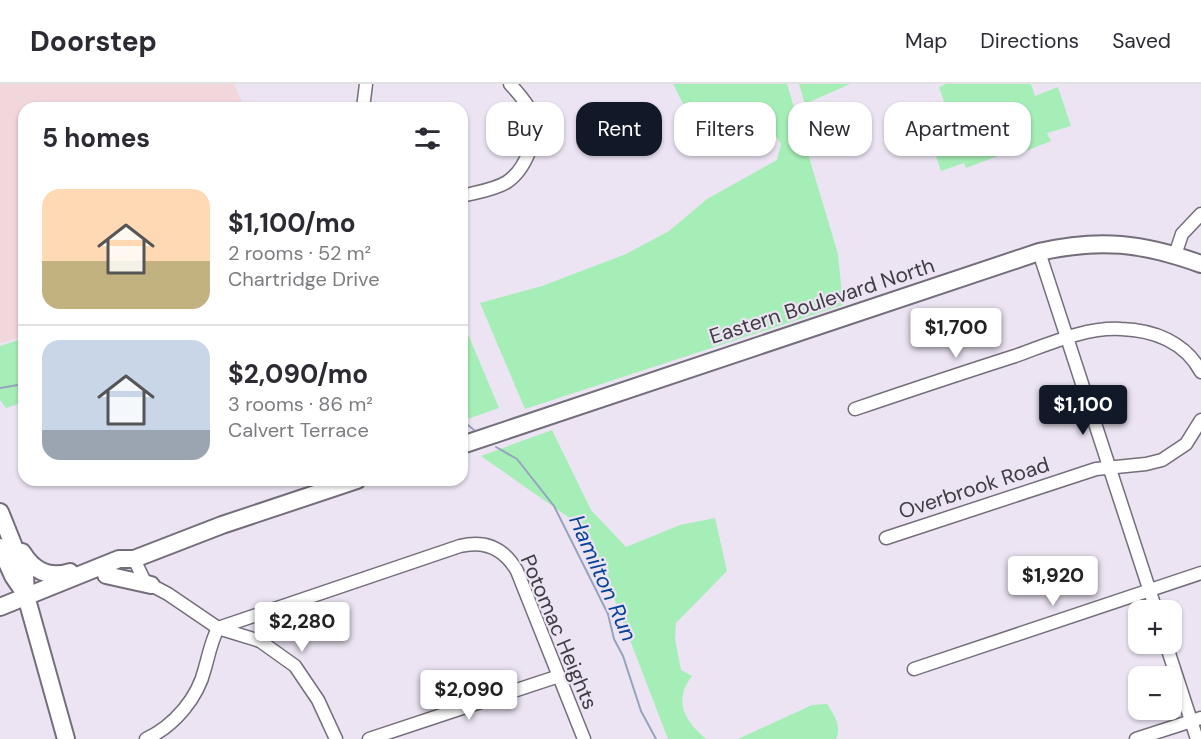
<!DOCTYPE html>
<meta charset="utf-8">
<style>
body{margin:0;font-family:"DM Sans",sans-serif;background:#f2f2f3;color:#2b2b33;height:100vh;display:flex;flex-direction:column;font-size:22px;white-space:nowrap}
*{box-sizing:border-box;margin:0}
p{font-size:20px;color:#7c7c81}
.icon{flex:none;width:33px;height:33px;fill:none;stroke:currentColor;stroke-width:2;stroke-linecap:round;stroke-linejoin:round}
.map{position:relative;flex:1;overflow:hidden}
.sheet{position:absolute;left:18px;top:18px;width:450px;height:384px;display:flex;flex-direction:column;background:#fff;border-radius:18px;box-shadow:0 2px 4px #0004}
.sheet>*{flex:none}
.hud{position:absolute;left:486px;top:18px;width:570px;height:54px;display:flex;gap:12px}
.controls{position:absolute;left:1128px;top:516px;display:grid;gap:12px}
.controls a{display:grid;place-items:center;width:54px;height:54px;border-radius:12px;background:#fff;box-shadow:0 2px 4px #0004;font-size:30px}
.price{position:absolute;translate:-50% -51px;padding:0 14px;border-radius:6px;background:#fff;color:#222;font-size:20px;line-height:39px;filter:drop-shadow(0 2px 3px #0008)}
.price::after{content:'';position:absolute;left:50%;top:36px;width:18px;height:14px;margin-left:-9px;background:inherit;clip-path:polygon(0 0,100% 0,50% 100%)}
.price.on{background:#111827;color:#fff}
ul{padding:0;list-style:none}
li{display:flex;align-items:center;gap:18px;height:150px;padding:0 24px}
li+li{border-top:2px solid #e1e1e2}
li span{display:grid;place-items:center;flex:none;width:168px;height:120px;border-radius:18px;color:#555}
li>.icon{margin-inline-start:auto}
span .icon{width:72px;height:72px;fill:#fffc;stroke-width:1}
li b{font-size:26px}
h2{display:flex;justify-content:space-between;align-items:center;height:72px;padding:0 24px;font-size:26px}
.tag{padding:0 21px;border-radius:18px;background:#fff;box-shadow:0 2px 4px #0004;font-size:21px;line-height:54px}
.tag.on{background:#111827;color:#fff}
header{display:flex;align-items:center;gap:36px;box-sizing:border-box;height:84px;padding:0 30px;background:#fff;border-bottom:2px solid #e1e1e2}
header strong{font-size:28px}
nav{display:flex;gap:33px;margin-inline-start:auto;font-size:21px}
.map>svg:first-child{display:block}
.commercial{fill:#f1d6db}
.green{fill:#a6eeb7}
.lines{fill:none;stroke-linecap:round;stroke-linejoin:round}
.stream{stroke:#96a3bc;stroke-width:2}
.minor-casing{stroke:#746d7a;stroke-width:15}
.major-casing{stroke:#746d7a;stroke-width:20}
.minor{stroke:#fff;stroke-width:12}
.major{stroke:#fff;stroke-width:16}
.labels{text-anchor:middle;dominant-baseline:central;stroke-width:4.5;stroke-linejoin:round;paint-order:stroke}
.street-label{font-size:21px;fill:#3e3b41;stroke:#ece4f3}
.water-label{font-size:22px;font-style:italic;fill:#06419a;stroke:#ece4f3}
</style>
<header>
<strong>Doorstep</strong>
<nav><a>Map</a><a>Directions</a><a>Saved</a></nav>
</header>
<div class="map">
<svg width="1201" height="655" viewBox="0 0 1201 655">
<rect width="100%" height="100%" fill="#ece4f3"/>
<path class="commercial" d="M0,0H234L245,24H24V253L0,259Z"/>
<g class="green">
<path d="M673,0H787L838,170L843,221L525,325L480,219L542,202L626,170L669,147L707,115L777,76L781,60L773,47L758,43L712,53L697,47Z"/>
<path d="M799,0H850L805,20Z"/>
<path d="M946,0H1031L1035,12L1058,3L1071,42L1047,49L1051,57L1021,69L1019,64L966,84L964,79L941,87L932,60L956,52L939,3Z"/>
<path d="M462,236L499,324L462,337Z"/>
<path d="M24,254V318L6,324L0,316V262Z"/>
<path d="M552,346L591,426L626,463L680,441L715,434L727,487L676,539L675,555L681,586L692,592C673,617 684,636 706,655H668L588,447L481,372Z"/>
<path d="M827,620C834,631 842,642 836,655H738L812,621Z"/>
</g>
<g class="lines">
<g class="stream">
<path d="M0,304L24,300"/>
<path d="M462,336L474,346"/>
<path d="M496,363L517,375L554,422L608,530L614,555L623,572L641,627L656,655"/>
</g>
<defs>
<g id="minor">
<path d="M363,24L366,0"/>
<path d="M462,112C477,108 494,106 507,98C525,86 540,51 532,30C527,18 518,9 510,0"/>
<path d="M1039,168L1156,526"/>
<path d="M1175,171L1182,150L1201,130"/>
<path d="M855,325C908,307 962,289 1015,272C1049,260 1085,243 1121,245C1154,246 1185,258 1201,288"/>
<path d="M886,454L1096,385L1146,380L1162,376L1186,360L1201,336"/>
<path d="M134,475L144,496L151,501L168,510L218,544L260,557L295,582L318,616L336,655"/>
<path d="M218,544L460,462C485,456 504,464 517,487L584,655"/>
<path d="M1166,560L1197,655"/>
<path d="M914,585L1201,489"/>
<path d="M146,655C174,642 198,614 205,584C209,570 211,558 218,544"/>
<path d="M369,655L559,592"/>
<path d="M1136,655L1201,634"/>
</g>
<g id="major">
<path d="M462,361L1039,168C1100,154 1143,159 1201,180"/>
<path d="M0,428L25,490L26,512L66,655"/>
<path d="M0,463L13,492L26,511"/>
<path d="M22,468C33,486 48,495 70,488"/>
<path d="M106,491L151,501"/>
<path d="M0,523L119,475H134L222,441L357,396"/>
</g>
</defs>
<use href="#minor" class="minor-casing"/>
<use href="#major" class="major-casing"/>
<use href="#minor" class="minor"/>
<use href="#major" class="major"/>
</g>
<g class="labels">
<g class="street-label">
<text transform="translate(822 217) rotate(-18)">Eastern Boulevard North</text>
<text transform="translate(974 404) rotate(-18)">Overbrook Road</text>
<text transform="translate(559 548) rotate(67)">Potomac Heights</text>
</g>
<g class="water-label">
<text transform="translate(603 494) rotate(66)">Hamilton Run</text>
</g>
</g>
</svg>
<div class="controls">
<a>+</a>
<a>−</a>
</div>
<b class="price" style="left:956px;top:275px">$1,700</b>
<b class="price on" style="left:1083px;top:352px">$1,100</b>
<b class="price" style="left:1053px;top:523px">$1,920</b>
<b class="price" style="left:302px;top:569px">$2,280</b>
<b class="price" style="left:469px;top:637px">$2,090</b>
<div class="hud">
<a class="tag">Buy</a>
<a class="tag on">Rent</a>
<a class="tag">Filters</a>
<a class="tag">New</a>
<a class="tag">Apartment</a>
</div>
<section class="sheet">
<h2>5 homes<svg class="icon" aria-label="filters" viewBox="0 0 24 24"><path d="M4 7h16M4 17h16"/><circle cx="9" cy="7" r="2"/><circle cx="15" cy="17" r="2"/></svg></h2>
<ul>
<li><span style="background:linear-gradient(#ffd9b3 60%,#c2b280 0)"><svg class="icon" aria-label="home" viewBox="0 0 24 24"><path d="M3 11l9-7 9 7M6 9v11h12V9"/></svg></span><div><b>$1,100/mo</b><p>2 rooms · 52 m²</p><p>Chartridge Drive</p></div></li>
<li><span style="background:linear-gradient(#c9d6e8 75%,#9aa5b1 0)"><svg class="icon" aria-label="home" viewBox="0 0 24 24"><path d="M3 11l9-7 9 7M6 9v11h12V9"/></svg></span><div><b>$2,090/mo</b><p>3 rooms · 86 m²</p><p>Calvert Terrace</p></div></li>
</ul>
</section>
</div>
